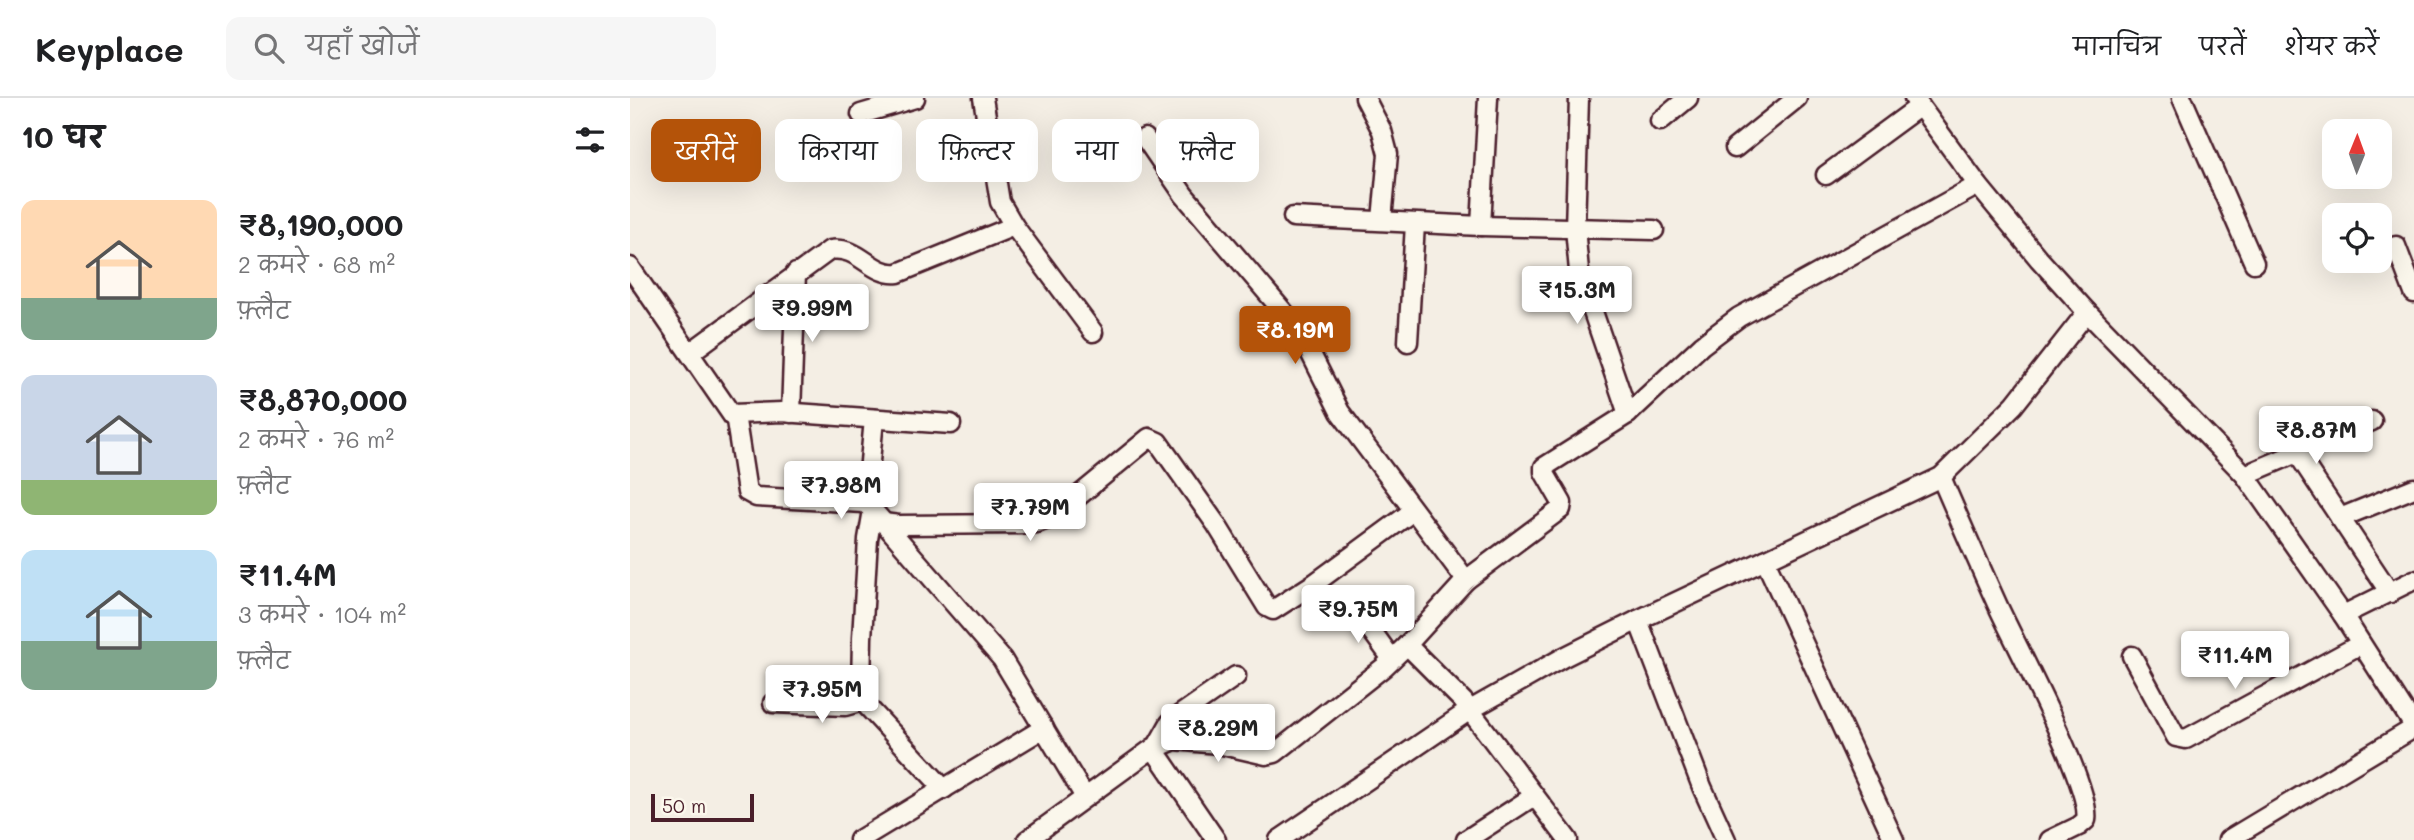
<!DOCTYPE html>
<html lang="hi">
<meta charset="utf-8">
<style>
body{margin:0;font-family:Mali,"Playpen Sans Deva",sans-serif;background:#f6f6f6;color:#202124;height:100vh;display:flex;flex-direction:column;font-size:26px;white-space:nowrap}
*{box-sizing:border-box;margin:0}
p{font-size:23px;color:#757577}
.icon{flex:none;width:38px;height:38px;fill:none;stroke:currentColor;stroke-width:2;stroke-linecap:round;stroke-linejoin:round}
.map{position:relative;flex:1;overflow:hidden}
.side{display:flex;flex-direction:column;background:#fff;width:630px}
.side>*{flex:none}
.banner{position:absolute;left:21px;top:21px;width:665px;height:63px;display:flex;gap:14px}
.needle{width:46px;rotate:1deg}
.controls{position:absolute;left:1692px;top:21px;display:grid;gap:14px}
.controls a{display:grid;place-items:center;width:70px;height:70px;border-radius:14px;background:#fff;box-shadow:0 7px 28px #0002;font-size:35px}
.scale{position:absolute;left:21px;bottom:18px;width:103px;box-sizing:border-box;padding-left:7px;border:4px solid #4a1f2b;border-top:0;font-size:19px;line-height:24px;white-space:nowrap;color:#4a1f2b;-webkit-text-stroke:5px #fbf7ec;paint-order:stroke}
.price{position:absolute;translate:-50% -60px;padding:0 16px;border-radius:7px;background:#fff;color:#222;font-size:23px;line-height:46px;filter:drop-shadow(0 2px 4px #0008)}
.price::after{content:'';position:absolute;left:50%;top:42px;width:21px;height:16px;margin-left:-10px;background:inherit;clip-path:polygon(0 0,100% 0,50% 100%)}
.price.current{background:#b45309;color:#fff}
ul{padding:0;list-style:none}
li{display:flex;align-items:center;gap:21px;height:175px;padding:0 21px}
li span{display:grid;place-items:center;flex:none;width:196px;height:140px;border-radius:14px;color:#555}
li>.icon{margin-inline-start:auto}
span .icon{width:84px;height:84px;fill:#fffc;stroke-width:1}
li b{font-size:30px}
h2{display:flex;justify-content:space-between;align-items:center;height:84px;padding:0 21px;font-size:30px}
.pill{padding:0 24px;border-radius:14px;background:#fff;box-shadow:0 7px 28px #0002;font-size:24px;line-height:63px}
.pill.current{background:#b45309;color:#fff}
header{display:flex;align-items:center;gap:42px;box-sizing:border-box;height:98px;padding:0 35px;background:#fff;border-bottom:2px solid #e0e0e0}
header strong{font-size:33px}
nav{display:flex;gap:38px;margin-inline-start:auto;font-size:24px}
.search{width:490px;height:63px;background:#f6f6f6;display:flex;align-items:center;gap:18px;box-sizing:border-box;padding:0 24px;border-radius:14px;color:#757577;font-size:26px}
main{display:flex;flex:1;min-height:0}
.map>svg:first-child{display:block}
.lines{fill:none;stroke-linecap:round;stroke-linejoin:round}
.minor-casing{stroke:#4a1f2b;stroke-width:23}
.minor{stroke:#fbf7ec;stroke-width:18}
</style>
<header>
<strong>Keyplace</strong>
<div class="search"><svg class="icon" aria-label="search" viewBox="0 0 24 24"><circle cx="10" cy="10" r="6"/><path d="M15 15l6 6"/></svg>यहाँ खोजें</div>
<nav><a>मानचित्र</a><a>परतें</a><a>शेयर करें</a></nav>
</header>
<main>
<section class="side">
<h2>10 घर<svg class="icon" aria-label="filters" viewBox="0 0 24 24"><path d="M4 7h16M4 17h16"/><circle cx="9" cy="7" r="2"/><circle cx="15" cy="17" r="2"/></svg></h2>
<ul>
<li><span style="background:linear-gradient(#ffd9b3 70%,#7fa58c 0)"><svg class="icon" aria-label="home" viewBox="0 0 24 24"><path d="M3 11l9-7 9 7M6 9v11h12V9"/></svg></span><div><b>₹8,190,000</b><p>2 कमरे · 68 m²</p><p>फ़्लैट</p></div></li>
<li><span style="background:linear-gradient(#c9d6e8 75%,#8fb573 0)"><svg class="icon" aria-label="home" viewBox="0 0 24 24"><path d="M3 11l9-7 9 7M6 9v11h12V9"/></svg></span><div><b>₹8,870,000</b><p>2 कमरे · 76 m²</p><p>फ़्लैट</p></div></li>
<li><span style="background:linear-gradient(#bfe0f5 65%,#7fa58c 0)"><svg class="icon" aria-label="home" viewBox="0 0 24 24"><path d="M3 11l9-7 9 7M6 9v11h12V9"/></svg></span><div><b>₹11.4M</b><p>3 कमरे · 104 m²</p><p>फ़्लैट</p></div></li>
</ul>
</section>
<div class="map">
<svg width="1784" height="742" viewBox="0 0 1784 742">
<rect width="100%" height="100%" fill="#f4eee4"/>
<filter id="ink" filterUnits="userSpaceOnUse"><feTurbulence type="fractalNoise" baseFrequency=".0143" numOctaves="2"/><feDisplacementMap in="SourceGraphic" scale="14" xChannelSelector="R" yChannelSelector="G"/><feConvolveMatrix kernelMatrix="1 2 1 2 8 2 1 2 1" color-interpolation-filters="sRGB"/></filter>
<g filter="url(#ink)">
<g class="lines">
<defs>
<g id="minor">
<path d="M353,0L370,104L384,128L463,234"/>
<path d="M735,0L752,33L758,56L752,122"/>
<path d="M949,0L945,130L949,173L998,316"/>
<path d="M1284,0L1348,87L1409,161L1457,214L1615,377L1713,517L1784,628"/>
<path d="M1552,0L1624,165"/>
<path d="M231,16L285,0"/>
<path d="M1030,23L1058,0"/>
<path d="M515,40L554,97L658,219L679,252L710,314L836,482"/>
<path d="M1105,50L1167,0"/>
<path d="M1196,77L1290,8"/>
<path d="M663,119L851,128L1024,132"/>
<path d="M851,128L858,0"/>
<path d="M1766,148L1784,195"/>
<path d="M0,169L106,323L117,394L126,399L234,405L241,410L372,561L455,699"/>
<path d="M778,244L785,126"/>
<path d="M61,254L200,152C229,147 241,178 268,175L384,128"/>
<path d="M161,315L166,175"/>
<path d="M102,316L152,314L321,326"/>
<path d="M1667,355L1760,495"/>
<path d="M1615,377L1742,323"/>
<path d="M1311,379C1329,421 1348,464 1367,506C1384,544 1463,690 1456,722L1449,728L1420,742"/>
<path d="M236,406L244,321"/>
<path d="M243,412L238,441L232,540L231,591L233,603L237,608L314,691"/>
<path d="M1710,420L1784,390"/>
<path d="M253,425L269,427L395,426L407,425L423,419L519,340L528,344L586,426L637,509L643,512L685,485L783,413"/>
<path d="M1135,462L1264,742"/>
<path d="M725,510L762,561"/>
<path d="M1713,517L1784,482"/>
<path d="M1008,522L1072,689L1096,742"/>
<path d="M777,547L833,603L938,742"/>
<path d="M1502,558L1546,639L1556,641L1731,546"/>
<path d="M143,605L215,608L233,603"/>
<path d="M527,648L540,625L547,619L606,578"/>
<path d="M523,650L586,742"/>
<path d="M229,742L414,630"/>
<path d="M397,742L519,653L545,642L588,646L636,657L645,655L754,569L777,547L836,482L931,411L932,405L914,374V369L998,316L1072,247L1109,219L1348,87"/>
<path d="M649,742L840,612L934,559L1008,522L1311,379L1384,307L1457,214"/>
<path d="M836,742L904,698"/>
<path d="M1598,742L1784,630"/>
</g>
</defs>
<use href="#minor" class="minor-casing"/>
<use href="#minor" class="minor"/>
</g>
</g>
</svg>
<div class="controls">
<a><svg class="needle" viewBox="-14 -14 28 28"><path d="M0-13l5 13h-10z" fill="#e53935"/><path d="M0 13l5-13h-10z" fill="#757577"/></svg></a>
<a><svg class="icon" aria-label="locate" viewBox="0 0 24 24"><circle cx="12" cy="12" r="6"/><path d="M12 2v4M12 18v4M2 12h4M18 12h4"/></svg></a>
</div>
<div class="scale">50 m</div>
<b class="price" style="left:947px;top:228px">₹15.3M</b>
<b class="price" style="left:182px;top:246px">₹9.99M</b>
<b class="price current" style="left:665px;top:268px">₹8.19M</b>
<b class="price" style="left:1686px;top:368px">₹8.87M</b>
<b class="price" style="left:211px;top:423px">₹7.98M</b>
<b class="price" style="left:400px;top:445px">₹7.79M</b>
<b class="price" style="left:728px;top:547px">₹9.75M</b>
<b class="price" style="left:1605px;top:593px">₹11.4M</b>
<b class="price" style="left:192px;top:627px">₹7.95M</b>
<b class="price" style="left:588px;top:666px">₹8.29M</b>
<div class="banner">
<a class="pill current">खरीदें</a>
<a class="pill">किराया</a>
<a class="pill">फ़िल्टर</a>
<a class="pill">नया</a>
<a class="pill">फ़्लैट</a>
</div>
</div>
</main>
